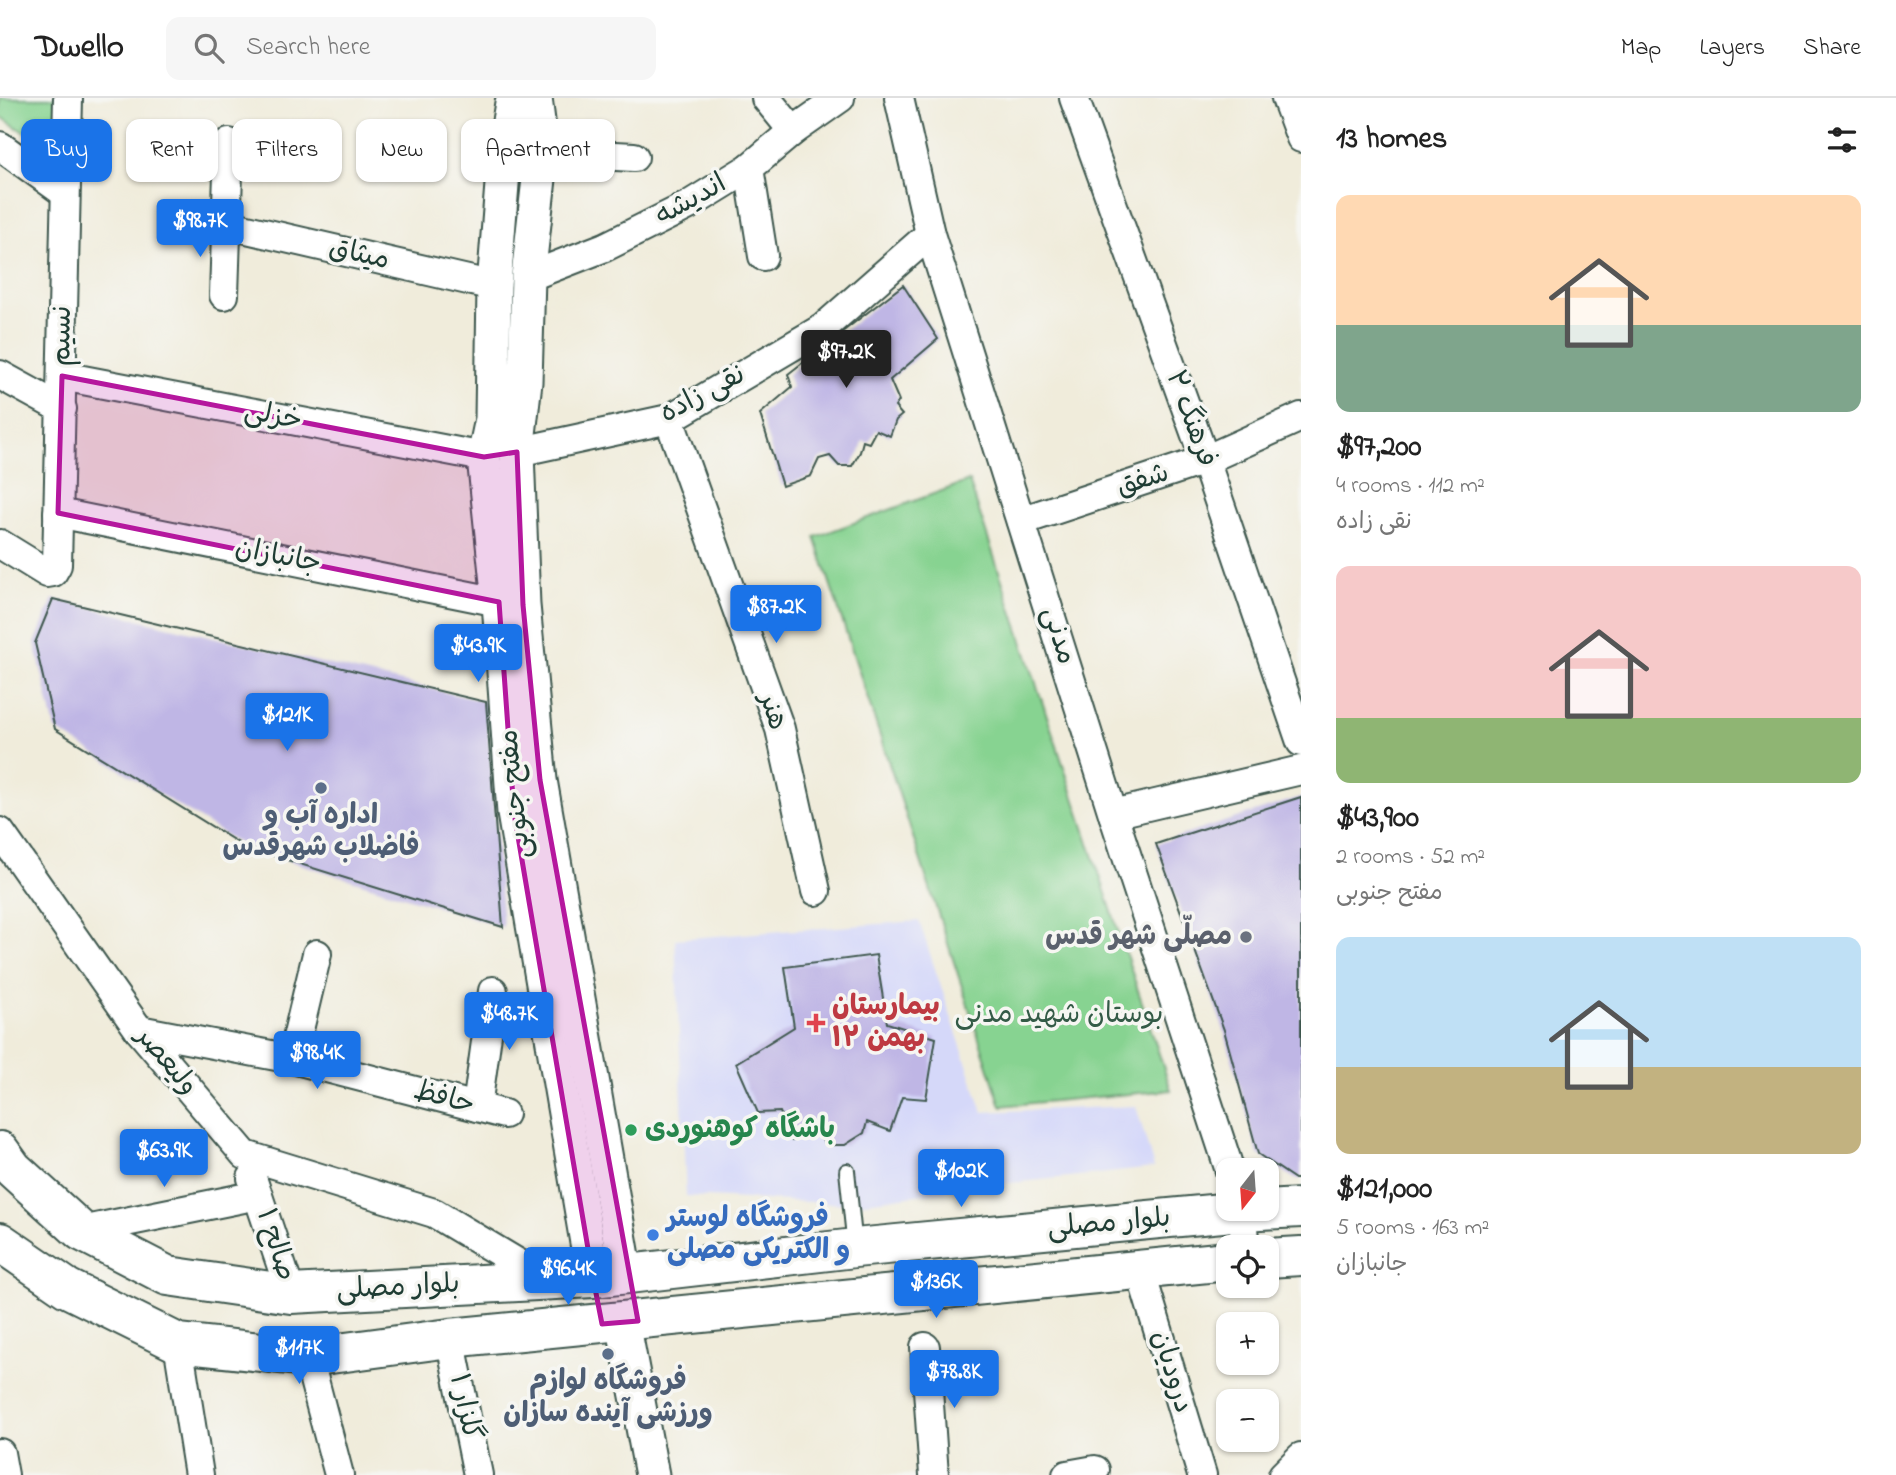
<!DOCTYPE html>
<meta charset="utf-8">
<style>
body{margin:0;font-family:"Indie Flower","Playpen Sans Arabic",sans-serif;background:#f6f6f6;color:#222;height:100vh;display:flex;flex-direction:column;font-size:26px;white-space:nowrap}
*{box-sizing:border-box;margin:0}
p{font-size:23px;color:#767676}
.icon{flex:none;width:38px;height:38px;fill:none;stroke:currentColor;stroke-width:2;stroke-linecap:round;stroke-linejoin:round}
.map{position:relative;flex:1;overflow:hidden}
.side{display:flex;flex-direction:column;background:#fff;width:595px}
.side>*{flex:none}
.banner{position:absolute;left:21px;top:21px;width:665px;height:63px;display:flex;gap:14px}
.needle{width:46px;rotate:197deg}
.controls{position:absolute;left:1216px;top:1060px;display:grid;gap:14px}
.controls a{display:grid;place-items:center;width:63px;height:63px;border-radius:14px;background:#fff;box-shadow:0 2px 5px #0004;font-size:35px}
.price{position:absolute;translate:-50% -60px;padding:0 16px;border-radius:7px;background:#1a73e8;color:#fff;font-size:23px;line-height:46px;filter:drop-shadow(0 2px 4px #0008)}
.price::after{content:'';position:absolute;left:50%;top:42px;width:21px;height:16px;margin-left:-10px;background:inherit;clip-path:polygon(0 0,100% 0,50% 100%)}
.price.current{background:#222;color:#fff}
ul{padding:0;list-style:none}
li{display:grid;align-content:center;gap:14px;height:371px;padding:0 35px}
li span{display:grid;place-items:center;height:217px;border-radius:14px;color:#555}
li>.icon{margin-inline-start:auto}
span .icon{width:126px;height:126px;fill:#fffc;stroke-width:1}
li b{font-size:30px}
h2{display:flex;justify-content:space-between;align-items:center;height:84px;padding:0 35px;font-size:30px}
.pill{padding:0 24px;border-radius:14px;background:#fff;box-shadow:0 2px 5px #0004;font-size:24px;line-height:63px}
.pill.current{background:#1a73e8;color:#fff}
header{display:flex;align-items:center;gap:42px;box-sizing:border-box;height:98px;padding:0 35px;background:#fff;border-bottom:2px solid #e0e0e0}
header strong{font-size:33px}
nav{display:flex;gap:38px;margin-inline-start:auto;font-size:24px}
.search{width:490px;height:63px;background:#f6f6f6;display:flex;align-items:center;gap:18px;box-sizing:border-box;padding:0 24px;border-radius:14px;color:#767676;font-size:26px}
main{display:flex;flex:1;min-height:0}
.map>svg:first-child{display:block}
.built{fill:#d5d8f9}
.green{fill:#87d391;stroke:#538862;stroke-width:2}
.building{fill:#bfb6e5}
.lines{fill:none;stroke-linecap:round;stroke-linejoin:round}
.service-casing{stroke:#3e574d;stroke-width:18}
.minor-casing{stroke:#3e574d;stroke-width:32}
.tertiary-casing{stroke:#3e574d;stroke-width:37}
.secondary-casing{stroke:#3e574d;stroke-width:42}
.service{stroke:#fff;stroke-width:14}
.minor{stroke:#fff;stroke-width:28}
.tertiary{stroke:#fff;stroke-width:33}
.secondary{stroke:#fff;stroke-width:38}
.marked{fill:#b5179e;fill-opacity:0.2;stroke:#b5179e;stroke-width:5;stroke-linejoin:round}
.service-dot{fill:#5c6f8a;stroke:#f6f6f2;stroke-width:2.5}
.worship-dot{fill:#6b7280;stroke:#f6f6f2;stroke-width:2.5}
.health-dot{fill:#e0444e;stroke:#f6f6f2;stroke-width:2.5}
.leisure-dot{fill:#2e9e5b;stroke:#f6f6f2;stroke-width:2.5}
.shop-dot{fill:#3f7fe0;stroke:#f6f6f2;stroke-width:2.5}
.labels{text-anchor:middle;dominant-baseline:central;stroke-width:7;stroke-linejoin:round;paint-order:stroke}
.street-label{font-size:28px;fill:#1f3d34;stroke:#f6f6f2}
.service-label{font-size:28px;font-weight:bold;fill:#4e5e75;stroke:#f6f6f2}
.worship-label{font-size:28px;font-weight:bold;fill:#5b616d;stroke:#f6f6f2;text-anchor:end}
.health-label{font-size:28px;font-weight:bold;fill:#be3a42;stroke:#f6f6f2;text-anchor:start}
.park-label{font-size:28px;fill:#345b47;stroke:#f6f6f2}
.leisure-label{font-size:28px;font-weight:bold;fill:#27864d;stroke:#f6f6f2;text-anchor:start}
.shop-label{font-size:28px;font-weight:bold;fill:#366cbe;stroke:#f6f6f2;text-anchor:start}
</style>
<header>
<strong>Dwello</strong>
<div class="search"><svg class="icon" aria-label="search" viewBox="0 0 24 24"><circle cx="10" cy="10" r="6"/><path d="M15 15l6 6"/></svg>Search here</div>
<nav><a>Map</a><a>Layers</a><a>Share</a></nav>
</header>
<main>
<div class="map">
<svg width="1301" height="1377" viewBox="0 0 1301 1377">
<rect width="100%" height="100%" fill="#f6f6f2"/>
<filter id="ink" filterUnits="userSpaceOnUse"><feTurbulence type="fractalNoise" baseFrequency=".0143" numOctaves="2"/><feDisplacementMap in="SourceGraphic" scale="14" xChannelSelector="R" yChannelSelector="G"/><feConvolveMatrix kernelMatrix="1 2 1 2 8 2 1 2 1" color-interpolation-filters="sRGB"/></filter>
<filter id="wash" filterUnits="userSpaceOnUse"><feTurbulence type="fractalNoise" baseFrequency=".00686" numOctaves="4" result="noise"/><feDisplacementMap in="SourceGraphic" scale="28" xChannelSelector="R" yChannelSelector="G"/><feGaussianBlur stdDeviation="1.57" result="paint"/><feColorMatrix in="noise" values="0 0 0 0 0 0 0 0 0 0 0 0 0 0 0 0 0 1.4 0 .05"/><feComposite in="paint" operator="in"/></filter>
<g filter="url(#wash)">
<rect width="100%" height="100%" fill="#f0ecdb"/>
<path class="built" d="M919,823L983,1014L1136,1008L1154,1070L982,1088L851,1106L686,1098L675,841Z"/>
<g class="green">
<path d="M0,0H63L60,59L0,18Z"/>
<path d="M969,383L1171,992L1001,1008L815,439Z"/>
</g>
<g id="blocks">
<g class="building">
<path d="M903,187L938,241L890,282L899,303L895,309L902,317L896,322L890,338L876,332L869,345L863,343L860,354L852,368H839L830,358L819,361L811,378L782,388L760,316L792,289L788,276Z"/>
<path d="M53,501L486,604L503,829L245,749L55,631L35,545Z"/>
<path d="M1301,699V1081H1295L1258,1056L1224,932L1156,746Z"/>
<path d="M876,857L887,925L936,940L926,1001L902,999L890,1033L867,1024L864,1035L845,1047H828L812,1033L792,1043L780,1014L758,1015L736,965L794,929L785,869Z"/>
</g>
</g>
</g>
<g filter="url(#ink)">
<use href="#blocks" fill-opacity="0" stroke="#3e574d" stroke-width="2"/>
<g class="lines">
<defs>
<path id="service" d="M847,1073L855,1149"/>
<g id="minor">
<path d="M766,0L793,33"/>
<path d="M899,0L930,136L1113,716L1230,1073"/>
<path d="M1074,0L1205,362L1301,644"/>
<path d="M1286,0L1301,40"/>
<path d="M0,48L65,95"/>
<path d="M542,54L634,59"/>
<path d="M749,70L763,158"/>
<path d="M225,126L494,188"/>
<path d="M528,179L605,149L689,107L749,70L793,33L840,0"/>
<path d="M224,197L229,45"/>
<path d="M0,277L62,311"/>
<path d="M62,278L484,359"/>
<path d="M669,321L780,631L816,793"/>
<path d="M517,354L669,321L823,230L930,136"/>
<path d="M58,415L499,504"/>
<path d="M1021,423L1205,362L1301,319"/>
<path d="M0,446L47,475L53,474L57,467L68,0"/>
<path d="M1113,716L1301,672"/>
<path d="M0,734L139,932L245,1057L434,1115L546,1182"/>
<path d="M139,932L292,961L504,1016"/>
<path d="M292,961L317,856"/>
<path d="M477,1009L493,893"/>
<path d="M252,1080L291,1196"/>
<path d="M1242,1111L1246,1150"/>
<path d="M81,1133L258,1097"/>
<path d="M1140,1172L1202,1377"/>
<path d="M450,1240L478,1377"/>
<path d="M178,1245L199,1377"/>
<path d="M925,1249L934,1377"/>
<path d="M308,1259L339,1377"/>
<path d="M0,1355L4,1377"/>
<path d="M1067,1377L1095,1372"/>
<path d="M1283,1377L1301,1359"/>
</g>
<g id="tertiary">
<path d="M515,0L512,5L505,48L494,188L492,321L484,359L499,504L514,715L593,1180"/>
<path d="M535,0L542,54L528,179L525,284L517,354L523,507L540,682L626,1176"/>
<path d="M623,1224L652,1377"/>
</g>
<g id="secondary">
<path d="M0,1053L13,1071L81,1133L168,1178L291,1196L593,1180L855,1150L1243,1113L1301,1110"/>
<path d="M0,1144L67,1190L178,1245L308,1259L450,1240L1228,1163"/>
<path d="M1267,1160L1301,1158"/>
</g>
</defs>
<use href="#service" class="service-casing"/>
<use href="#minor" class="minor-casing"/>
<use href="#tertiary" class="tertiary-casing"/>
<use href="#secondary" class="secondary-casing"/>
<use href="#service" class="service"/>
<use href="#minor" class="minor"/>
<use href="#tertiary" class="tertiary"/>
<use href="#secondary" class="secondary"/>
</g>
</g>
<path class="marked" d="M62,278L484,359L517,354L523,507L540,682L638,1223L602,1226L593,1180L514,715L499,504L58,415Z"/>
<g class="service-dot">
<circle cx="321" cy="690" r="7"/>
<circle cx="608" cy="1256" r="7"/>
</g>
<circle class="worship-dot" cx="1246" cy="839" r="7"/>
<path class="health-dot" d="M812.5 914.5h7v7h7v7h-7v7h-7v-7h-7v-7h7z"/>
<circle class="leisure-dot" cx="631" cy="1032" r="7"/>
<circle class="shop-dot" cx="653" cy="1137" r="7"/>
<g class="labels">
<g class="street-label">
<text transform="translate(691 103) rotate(-29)">اندیشه</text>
<text transform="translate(359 157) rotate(13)">میثاق</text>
<text transform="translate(63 238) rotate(-89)">نسیم</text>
<text transform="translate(703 297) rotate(-28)">نقی زاده</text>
<text transform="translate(273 319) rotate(11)">خزلی</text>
<text transform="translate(1190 321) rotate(70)">فرهنگ ۲</text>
<text transform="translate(1143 383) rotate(-18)">شفق</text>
<text transform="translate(278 459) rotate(11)">جانبازان</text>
<text transform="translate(1058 538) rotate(73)">مدنی</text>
<text transform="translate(772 614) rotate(72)">هنر</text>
<text transform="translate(516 696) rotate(-96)">مفتح جنوبی</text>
<text transform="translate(166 964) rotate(50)">ولیعصر</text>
<text transform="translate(444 1001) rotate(15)">حافظ</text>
<text transform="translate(1109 1126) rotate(-5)">بلوار مصلی</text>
<text transform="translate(275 1147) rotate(72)">صالح ۱</text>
<text transform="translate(398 1190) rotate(-3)">بلوار مصلی</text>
<text transform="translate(1171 1274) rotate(73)">درودیان</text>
<text transform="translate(464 1309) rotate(78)">گلزار ۱</text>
</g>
<g class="service-label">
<text x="321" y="718">اداره آب و<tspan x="321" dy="32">فاضلاب شهرقدس</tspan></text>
<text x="608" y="1284">فروشگاه لوازم<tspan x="608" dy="32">ورزشی آینده سازان</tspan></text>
</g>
<g class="worship-label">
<text x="1232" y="839">مصلّی شهر قدس</text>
</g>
<g class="health-label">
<text x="832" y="909">بیمارستان<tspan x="832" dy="32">۱۲ بهمن</tspan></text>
</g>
<g class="park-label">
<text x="1059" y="917">بوستان شهید مدنی</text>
</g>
<g class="leisure-label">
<text x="645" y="1032">باشگاه کوهنوردی</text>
</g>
<g class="shop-label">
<text x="667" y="1121">فروشگاه لوستر<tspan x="667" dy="32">و الکتریکی مصلی</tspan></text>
</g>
</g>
</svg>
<div class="controls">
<a><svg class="needle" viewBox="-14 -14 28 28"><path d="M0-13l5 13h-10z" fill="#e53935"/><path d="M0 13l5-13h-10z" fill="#767676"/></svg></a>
<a><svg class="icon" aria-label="locate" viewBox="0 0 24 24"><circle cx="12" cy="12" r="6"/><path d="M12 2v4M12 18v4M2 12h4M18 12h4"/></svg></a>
<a>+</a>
<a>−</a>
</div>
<b class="price" style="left:200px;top:161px">$98.7K</b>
<b class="price current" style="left:846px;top:292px">$97.2K</b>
<b class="price" style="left:776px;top:547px">$87.2K</b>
<b class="price" style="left:478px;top:586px">$43.9K</b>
<b class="price" style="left:287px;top:655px">$121K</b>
<b class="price" style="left:509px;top:954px">$48.7K</b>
<b class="price" style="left:317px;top:993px">$98.4K</b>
<b class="price" style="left:164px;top:1091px">$63.9K</b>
<b class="price" style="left:961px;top:1111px">$102K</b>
<b class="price" style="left:568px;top:1209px">$96.4K</b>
<b class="price" style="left:936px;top:1222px">$136K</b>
<b class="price" style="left:299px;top:1288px">$117K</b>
<b class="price" style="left:954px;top:1312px">$78.8K</b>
<div class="banner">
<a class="pill current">Buy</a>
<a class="pill">Rent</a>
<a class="pill">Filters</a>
<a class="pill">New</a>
<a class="pill">Apartment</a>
</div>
</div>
<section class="side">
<h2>13 homes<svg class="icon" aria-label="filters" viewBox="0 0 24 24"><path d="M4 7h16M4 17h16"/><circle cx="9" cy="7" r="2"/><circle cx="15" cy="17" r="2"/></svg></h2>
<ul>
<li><span style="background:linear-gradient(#ffd9b3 60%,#7fa58c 0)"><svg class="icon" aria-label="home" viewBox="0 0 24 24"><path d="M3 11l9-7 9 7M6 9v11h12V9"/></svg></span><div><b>$97,200</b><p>4 rooms · 112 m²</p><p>نقی زاده</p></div></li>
<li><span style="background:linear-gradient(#f6c9c9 70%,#8fb573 0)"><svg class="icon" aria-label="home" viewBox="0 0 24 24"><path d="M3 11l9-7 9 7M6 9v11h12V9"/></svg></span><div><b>$43,900</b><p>2 rooms · 52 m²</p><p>مفتح جنوبی</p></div></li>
<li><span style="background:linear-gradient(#bfe0f5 60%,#c2b280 0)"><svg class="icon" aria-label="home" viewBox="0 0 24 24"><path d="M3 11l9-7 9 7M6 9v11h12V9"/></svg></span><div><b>$121,000</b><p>5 rooms · 163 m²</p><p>جانبازان</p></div></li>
</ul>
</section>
</main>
